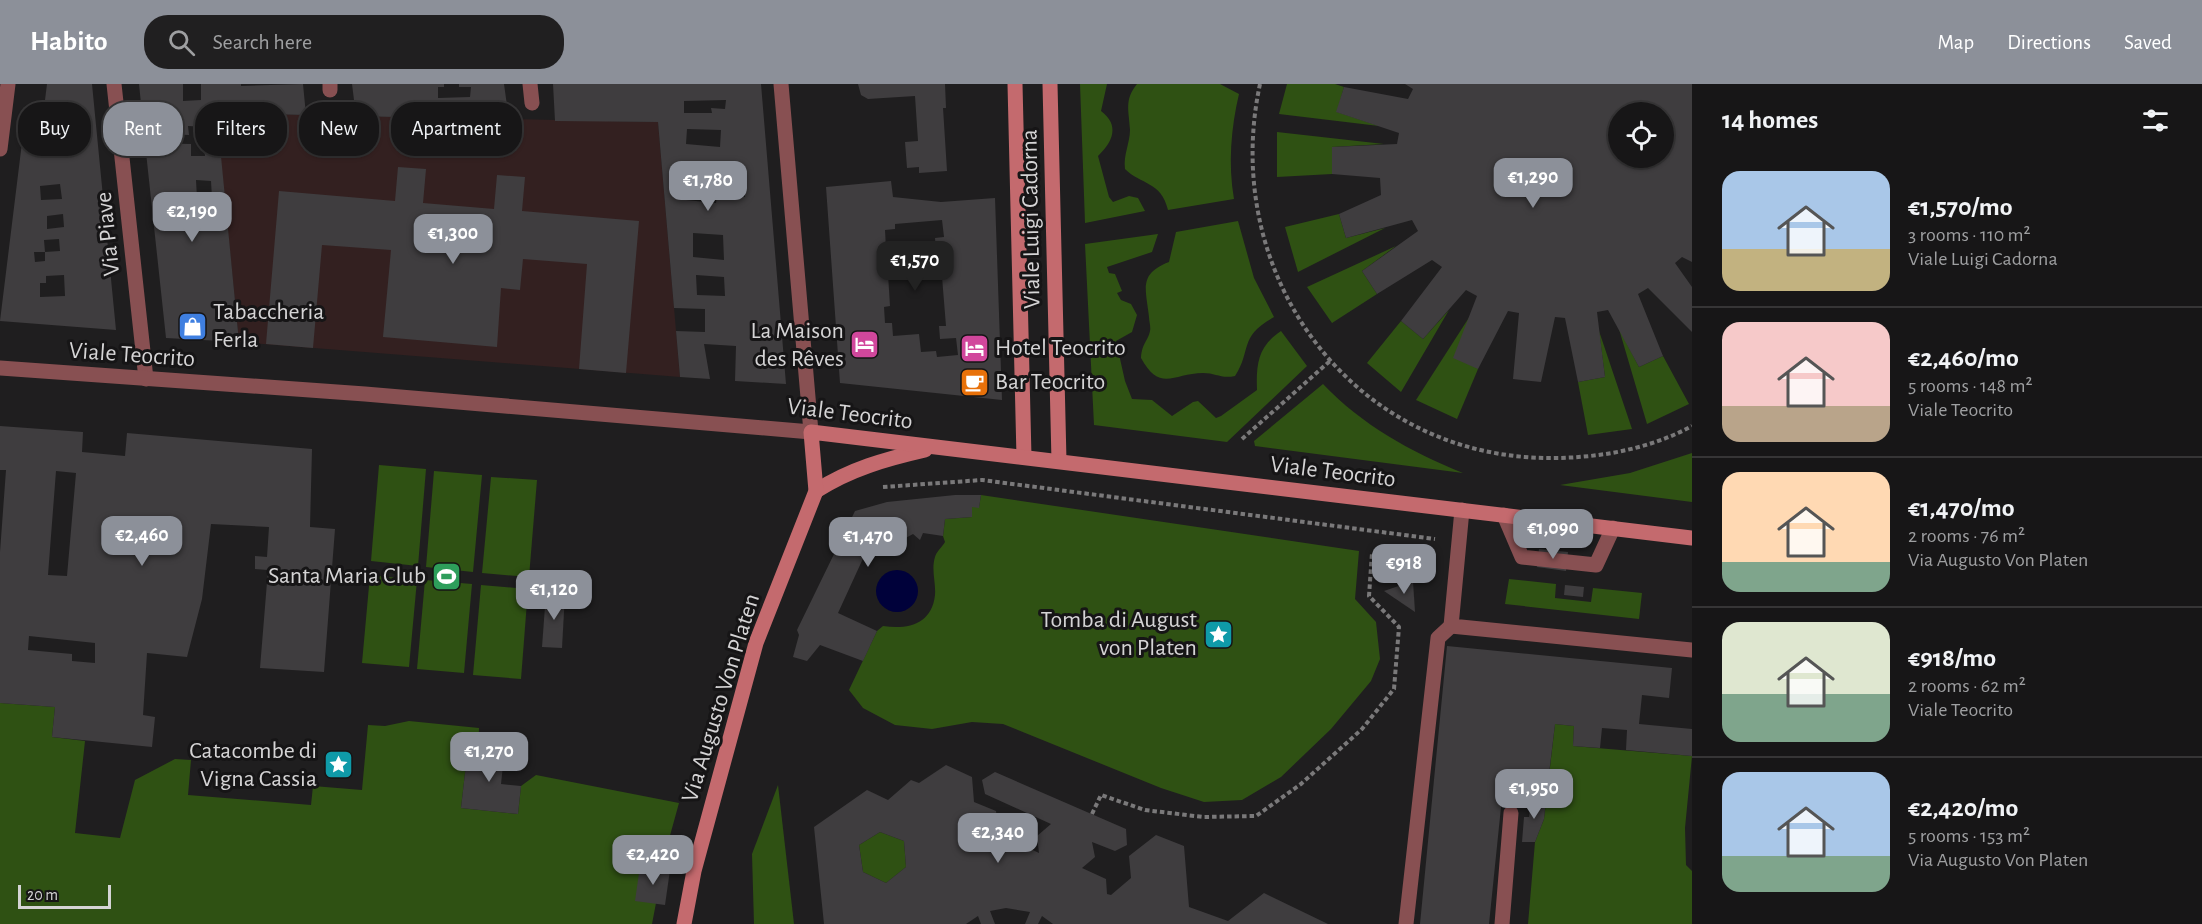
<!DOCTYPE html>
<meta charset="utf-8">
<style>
body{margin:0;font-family:"Alegreya Sans",sans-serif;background:#201f20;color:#f1f3f6;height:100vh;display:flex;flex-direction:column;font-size:22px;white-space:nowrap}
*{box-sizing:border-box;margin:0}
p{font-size:20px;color:#9e9fa1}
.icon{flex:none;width:33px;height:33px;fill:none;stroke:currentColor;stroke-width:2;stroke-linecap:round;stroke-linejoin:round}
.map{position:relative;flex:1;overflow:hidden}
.side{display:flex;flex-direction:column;background:#171617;width:510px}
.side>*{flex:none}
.hud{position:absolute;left:18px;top:18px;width:570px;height:54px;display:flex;gap:12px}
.tools{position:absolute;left:1608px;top:18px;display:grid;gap:12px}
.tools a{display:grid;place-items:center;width:66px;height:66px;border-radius:50%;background:#171617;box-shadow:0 2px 4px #0004,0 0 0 2px #363536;font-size:30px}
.scale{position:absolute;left:18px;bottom:15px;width:93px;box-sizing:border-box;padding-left:6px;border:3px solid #d5d4d5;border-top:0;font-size:16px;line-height:21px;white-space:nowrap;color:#d5d4d5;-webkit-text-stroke:4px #161516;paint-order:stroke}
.price{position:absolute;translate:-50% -51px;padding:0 14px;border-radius:12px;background:#8c9099;color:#fff;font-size:20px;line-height:39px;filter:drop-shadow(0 2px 3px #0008)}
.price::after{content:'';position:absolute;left:50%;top:36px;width:18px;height:14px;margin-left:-9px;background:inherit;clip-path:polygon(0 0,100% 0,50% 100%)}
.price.current{background:#222;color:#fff}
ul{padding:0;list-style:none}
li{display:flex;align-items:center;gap:18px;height:150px;padding:0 30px}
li+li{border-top:2px solid #363536}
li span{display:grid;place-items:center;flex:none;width:168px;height:120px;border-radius:18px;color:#555}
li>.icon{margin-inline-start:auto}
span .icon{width:72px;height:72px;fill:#fffc;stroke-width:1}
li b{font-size:26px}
h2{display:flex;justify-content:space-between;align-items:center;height:72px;padding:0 30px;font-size:26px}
.tag{padding:0 21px;border-radius:24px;background:#171617;box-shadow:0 2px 4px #0004,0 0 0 2px #363536;font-size:21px;line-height:54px}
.tag.current{background:#8c9099;color:#fff}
header{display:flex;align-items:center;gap:36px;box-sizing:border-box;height:84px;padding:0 30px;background:#8c9099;color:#fff}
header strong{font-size:28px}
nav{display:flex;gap:33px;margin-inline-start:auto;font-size:21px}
.search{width:420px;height:54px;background:#201f20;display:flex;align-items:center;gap:15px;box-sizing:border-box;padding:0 21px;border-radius:24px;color:#9e9fa1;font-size:22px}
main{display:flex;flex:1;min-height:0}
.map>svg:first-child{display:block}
.education{fill:#332020}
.green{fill:#2f5113}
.water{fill:#00013a}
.building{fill:#3f3d3f;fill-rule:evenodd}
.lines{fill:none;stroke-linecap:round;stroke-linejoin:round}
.path{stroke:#7a797a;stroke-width:4;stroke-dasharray:4.5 3;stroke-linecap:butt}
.service{stroke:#885052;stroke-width:15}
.minor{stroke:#885052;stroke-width:15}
.tertiary{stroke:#885052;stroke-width:15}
.secondary{stroke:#c46a6e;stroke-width:15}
.labels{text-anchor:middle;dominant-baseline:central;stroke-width:6;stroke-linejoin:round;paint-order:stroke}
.street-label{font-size:24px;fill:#d5d4d5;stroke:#161516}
.poi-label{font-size:24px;fill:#d5d4d5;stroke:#161516;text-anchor:end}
</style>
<header>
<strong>Habito</strong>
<div class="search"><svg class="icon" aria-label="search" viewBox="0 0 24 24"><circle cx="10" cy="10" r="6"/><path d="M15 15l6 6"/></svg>Search here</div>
<nav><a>Map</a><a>Directions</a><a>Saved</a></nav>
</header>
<main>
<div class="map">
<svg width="1692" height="840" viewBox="0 0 1692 840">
<rect width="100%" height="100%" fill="#1f1e1f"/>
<path class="education" d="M216,29L658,38L680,293L239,258Z"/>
<g class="green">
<path d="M1080,0H1107L1101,27C1120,41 1113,58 1098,72L1109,113L1113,118L1129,112L1138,114L1145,127L1085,139Z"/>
<path d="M1137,0H1220L1239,10C1231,44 1228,80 1234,115L1168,126C1161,97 1141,101 1125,85C1123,71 1130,59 1130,46C1129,26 1124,16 1137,0Z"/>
<path d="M1287,0H1335L1344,3L1337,28L1379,42L1279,30Z"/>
<path d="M1277,48L1384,60L1332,63V90L1277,93Z"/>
<path d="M1339,130L1346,154L1385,144L1298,188L1285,143Z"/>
<path d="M1238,137L1254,194L1274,233C1238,253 1252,266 1235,292C1221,295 1216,289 1203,289C1174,289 1160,309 1141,274C1142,259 1148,257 1150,247C1151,243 1149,237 1149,233C1146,205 1138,190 1169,178L1176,148Z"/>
<path d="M1158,150L1152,168L1107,183L1109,189L1115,190L1122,207L1117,209L1121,216L1131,220L1137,231L1132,248L1116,257L1125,297L1132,315L1152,316L1172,332L1193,318L1198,317L1216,334L1221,332L1257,306C1256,280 1258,262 1281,247L1307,282L1227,358L1094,341L1085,160Z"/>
<path d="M1396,162L1362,187L1377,210L1332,239L1307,203Z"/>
<path d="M1449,226L1401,308L1367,279L1401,237L1423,255Z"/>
<path d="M1470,232L1478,285L1457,335L1416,316Z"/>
<path d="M1619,245L1639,283L1663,272L1689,320L1647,340Z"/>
<path d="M1599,247L1632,345L1588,351L1578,298L1605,293Z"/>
<path d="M1323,300C1362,341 1411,368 1463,389L1255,362L1254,357Z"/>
<path d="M1692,369V418L1560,401L1630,389Z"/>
<path d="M379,381L426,385L418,482L371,477Z"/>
<path d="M434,387L482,391L473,488L426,483Z"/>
<path d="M491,393L537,396L529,493L482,489Z"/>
<path d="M981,411L1359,467L1355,515L1376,538L1380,575L1371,597L1331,645L1281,693L1242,716L1204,718L1161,704L1003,640L972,638L932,645L895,641L863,624L849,606L877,547L883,542C908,546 932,540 935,511C936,498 931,486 935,473C936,468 942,463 945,458L943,452L945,435L972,433V423H979Z"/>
<path d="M370,491L417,496L409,583L362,579Z"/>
<path d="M1509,495L1556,500L1555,514L1591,518L1593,504L1642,509L1639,535L1505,520Z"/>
<path d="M425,496L472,500L464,589L417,585Z"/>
<path d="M481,501L528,505L521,595L473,591Z"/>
<path d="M0,619L55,623L52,653L85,657L75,749L120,754L135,696L175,675L191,676L188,711L311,721L313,702L362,706L368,641L385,642L409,637L479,644L478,673L467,672L461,724L518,730L521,702L536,691L679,719L661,784L640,782L656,819L652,840H0Z"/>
<path d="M1555,640L1574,642L1573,662L1692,672L1685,744L1686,781L1692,787V840H1528L1535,758L1544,735Z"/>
<path d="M778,701L794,840H754L752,770Z"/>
<path d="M880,748L904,757L906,783L886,799L863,788L859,761Z"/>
</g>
<circle class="water" cx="897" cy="507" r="21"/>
<g class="building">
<path d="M47,0H92L116,246L0,237L26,26L44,24ZM60,100L62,115L41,116L40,102ZM63,130L64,143L47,145V132ZM59,155L60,167L45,168V177L35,178L34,168H45L44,156ZM64,191L65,212L40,213V199H46V192Z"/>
<path d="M139,0H183V17L201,16V0H241V2L303,0L306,31L216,29L219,56L205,55L206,43L188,42L189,51L144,49Z"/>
<path d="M352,0H444V3H438V14L470,13L471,3H459V0H504L509,36L356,32Z"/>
<path d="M553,0H761L786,300L735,297L736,262L704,260L710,295L680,293L676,247L705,248V225L674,224L658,38L555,37ZM726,16L725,25L711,24L712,29H684V17ZM687,45L721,46L720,63L686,60ZM686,100L745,104V113L717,111L716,119L686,116ZM693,149L723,151L724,176L693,173ZM696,191L724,193L725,212L697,211Z"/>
<path d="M858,0H945L946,24H943L947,87L919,89V83L907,84L905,58L918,57L915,12L868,15L861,11Z"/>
<path d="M1405,0H1692V178L1682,173L1675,179L1692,203V248L1648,204L1638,210L1663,272L1639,283L1608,226L1597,228L1605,293L1578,298L1565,234L1555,233L1541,298L1513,295L1519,229L1508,227L1478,285L1453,274L1477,212L1466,206L1423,255L1401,237L1442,183L1432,176L1377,210L1362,187L1418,147L1412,136L1346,154L1339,130L1381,111L1380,94L1332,90V63L1397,60L1399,49L1336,28L1344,3L1408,15L1413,5ZM1618,28H1664V74H1618Z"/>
<path d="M145,59L191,60V72H205L204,62H220L239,258L166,254ZM196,96L211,97L212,114H197Z"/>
<path d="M398,83L426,85L423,119L494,125L497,91L525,93L522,127L639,137L626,289L579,285L587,180L523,175L520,206L501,204L497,263L383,253L391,166L322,161L313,264L266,260L279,107L395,117Z"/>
<path d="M891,97L893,113L941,118L995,114L1002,316L840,299L826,103ZM942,136L944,153L935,154L936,168H940L946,242H939L940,255L956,254L958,271L937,273L936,267L921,268L919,250L893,252L892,239H885L884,223L890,222L887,174L893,173L892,164H886L885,146L895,145V140Z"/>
<path d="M0,342L83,348L82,368L125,372L127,349L312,365L310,443L335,445L324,588L260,584L268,486L255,485V472L267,473L269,443L211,440L202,515L187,573L147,569L143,631L155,633L152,663L52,653L55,623L0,619V468L6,386H0ZM56,387L76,389L67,492L48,491ZM29,552L95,559V579L72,577V570L28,566Z"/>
<path d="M955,411H981L979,424L972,423V433L945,435L943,452L923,449L920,456L913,450L902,456L877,444L838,529L877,547L863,577L820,561L807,577L793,573L799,551L797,546L855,427L887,418Z"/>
<path d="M1539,465L1568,468L1566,487L1537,483Z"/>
<path d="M1413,497L1415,528L1384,507Z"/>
<path d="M1565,501L1584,503L1583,513L1564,511Z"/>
<path d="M546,509L565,510L562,564L542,563Z"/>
<path d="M1447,562L1672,584L1669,614L1642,611L1639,640L1692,645V672L1626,666L1627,646L1602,644L1600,664L1573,662L1574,642L1555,640L1548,698L1504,694L1489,840H1420Z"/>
<path d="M479,660L505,663L501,700L521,702L518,730L461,724L467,672L478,673Z"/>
<path d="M946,681L972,693L974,718L996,727L999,750L1039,769L1037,752L1051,740L985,710L982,696L995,688L1126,745L1127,761L1115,767L1092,758L1095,773L1082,784L1106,795L1107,810L1111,811L1131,794L1129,772L1156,751L1184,762L1189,823L1228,837L1264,809L1328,840H1053L1042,832L1038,840H1025L1030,828L1006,824L990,827L995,840H981L978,832L966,840H824L814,743L867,706L888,716L911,696L919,699ZM880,748L904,757L906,783L886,799L863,788L859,761Z"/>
<path d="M1531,714L1546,716L1544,735L1535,758H1522L1524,733H1529Z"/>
<path d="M640,782L670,786L665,821L635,817Z"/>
</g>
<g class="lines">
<g class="path">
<path d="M1260,0C1219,190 1352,375 1552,374C1599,374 1650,365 1692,342"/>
<path d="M1242,355L1330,277"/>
<path d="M883,403L982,396L1435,455"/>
<path d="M1092,730L1101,711L1145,726L1203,733L1256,732L1301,700L1362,645L1394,605L1399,543L1369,512L1372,469"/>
</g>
<g class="service">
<path d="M1504,431L1522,473L1596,481L1613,444"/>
<path d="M1406,840L1438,554L1451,542"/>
<path d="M1502,840L1511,729"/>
</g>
<g class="minor">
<path d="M114,0L146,295"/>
<path d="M330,0V6"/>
<path d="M530,0L532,19"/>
<path d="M781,0L811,348"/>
<path d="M0,65L8,0"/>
<path d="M1462,426L1451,542L1692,566"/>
</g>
<path class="tertiary" d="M0,284L365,310L811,348"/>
<g class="secondary">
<path d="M1015,0L1024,373"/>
<path d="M1050,0L1059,377"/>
<path d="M816,407C850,385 886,375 925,366"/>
<path d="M684,840L694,787L756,559L816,407L811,348L1692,454"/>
</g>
</g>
<defs>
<symbol id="shop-square" viewBox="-11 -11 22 22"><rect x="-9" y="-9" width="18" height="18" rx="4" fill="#3f7fe0" stroke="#161516"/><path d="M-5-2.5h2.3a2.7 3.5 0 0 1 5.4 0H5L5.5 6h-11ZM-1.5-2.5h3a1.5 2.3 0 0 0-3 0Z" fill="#fff"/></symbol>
<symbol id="hotel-square" viewBox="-11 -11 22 22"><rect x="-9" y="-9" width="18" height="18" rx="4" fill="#d1479c" stroke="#161516"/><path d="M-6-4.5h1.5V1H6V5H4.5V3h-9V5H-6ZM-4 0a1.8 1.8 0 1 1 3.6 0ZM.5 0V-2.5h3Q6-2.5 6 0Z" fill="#fff"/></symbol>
<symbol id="cafe-square" viewBox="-11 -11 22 22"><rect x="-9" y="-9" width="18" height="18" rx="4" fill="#e8710a" stroke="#161516"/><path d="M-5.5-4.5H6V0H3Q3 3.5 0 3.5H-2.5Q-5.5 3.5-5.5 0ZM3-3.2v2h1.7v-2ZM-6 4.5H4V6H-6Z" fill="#fff"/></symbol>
<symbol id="stadium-square" viewBox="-11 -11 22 22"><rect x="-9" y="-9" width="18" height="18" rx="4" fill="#2e9e5b" stroke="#161516"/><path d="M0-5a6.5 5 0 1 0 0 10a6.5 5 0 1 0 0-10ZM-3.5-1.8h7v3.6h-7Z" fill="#fff"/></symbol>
<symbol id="sight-square" viewBox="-11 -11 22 22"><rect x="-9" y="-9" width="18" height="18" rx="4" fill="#0f9aa8" stroke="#161516"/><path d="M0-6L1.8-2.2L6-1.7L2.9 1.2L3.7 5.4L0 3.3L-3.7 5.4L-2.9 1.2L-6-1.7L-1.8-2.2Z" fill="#fff"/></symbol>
</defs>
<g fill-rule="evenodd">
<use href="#shop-square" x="176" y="226" width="33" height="33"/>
<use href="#hotel-square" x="848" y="244" width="33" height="33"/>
<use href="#hotel-square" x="958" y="248" width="33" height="33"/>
<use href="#cafe-square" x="958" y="282" width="33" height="33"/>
<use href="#stadium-square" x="430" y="476" width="33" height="33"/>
<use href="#sight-square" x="1202" y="534" width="33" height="33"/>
<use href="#sight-square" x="322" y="664" width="33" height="33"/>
</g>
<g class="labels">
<g class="street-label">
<text transform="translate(1031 135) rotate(-91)">Viale Luigi Cadorna</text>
<text transform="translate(108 150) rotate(-96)">Via Piave</text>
<text transform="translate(132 271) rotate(4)">Viale Teocrito</text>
<text transform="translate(850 330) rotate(7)">Viale Teocrito</text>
<text transform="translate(1333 388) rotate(7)">Viale Teocrito</text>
<text transform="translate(721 614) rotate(-73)">Via Augusto Von Platen</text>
</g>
<g class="poi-label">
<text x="213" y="228" text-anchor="start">Tabaccheria<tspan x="213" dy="28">Ferla</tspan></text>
<text x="844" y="247">La Maison<tspan x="844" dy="28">des Rêves</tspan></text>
<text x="995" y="264" text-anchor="start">Hotel Teocrito</text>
<text x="995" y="298" text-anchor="start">Bar Teocrito</text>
<text x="426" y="492">Santa Maria Club</text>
<text x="1197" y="536">Tomba di August<tspan x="1197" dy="28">von Platen</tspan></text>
<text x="317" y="667">Catacombe di<tspan x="317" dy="28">Vigna Cassia</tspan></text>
</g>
</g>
</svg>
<div class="tools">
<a><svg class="icon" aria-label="locate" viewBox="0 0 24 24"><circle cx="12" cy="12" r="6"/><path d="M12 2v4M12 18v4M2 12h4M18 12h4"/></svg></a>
</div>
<div class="scale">20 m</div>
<b class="price" style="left:1533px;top:125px">€1,290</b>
<b class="price" style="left:708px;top:128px">€1,780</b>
<b class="price" style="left:192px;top:159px">€2,190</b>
<b class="price" style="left:453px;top:181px">€1,300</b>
<b class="price current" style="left:915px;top:208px">€1,570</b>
<b class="price" style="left:1553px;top:476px">€1,090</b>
<b class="price" style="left:142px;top:483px">€2,460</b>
<b class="price" style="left:868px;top:484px">€1,470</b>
<b class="price" style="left:1404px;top:511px">€918</b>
<b class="price" style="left:554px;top:537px">€1,120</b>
<b class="price" style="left:489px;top:699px">€1,270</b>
<b class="price" style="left:1534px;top:736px">€1,950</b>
<b class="price" style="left:998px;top:780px">€2,340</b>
<b class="price" style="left:653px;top:802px">€2,420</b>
<div class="hud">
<a class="tag">Buy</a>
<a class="tag current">Rent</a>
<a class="tag">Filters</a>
<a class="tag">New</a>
<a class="tag">Apartment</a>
</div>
</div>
<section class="side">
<h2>14 homes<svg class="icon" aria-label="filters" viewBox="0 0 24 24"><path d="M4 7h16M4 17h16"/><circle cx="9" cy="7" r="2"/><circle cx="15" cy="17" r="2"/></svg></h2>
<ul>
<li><span style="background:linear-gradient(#a9c7e8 65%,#c2b280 0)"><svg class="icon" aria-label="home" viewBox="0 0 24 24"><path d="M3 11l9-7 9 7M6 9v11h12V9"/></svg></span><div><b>€1,570/mo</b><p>3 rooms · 110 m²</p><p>Viale Luigi Cadorna</p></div></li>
<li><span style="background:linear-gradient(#f6c9c9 70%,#b9a48a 0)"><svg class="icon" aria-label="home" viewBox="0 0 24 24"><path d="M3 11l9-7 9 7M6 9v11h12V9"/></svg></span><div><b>€2,460/mo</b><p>5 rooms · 148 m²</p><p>Viale Teocrito</p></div></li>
<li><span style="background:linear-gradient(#ffd9b3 75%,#7fa58c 0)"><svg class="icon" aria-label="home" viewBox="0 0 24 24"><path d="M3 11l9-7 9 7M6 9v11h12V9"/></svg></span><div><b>€1,470/mo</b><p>2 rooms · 76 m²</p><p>Via Augusto Von Platen</p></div></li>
<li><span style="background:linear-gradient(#dfe7d0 60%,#7fa58c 0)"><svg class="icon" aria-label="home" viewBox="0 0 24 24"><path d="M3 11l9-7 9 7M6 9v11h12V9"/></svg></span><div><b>€918/mo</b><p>2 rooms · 62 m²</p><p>Viale Teocrito</p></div></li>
<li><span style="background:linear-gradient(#a9c7e8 70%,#7fa58c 0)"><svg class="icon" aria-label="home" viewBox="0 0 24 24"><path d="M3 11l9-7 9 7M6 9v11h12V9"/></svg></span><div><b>€2,420/mo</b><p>5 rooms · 153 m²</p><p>Via Augusto Von Platen</p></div></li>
</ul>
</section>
</main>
